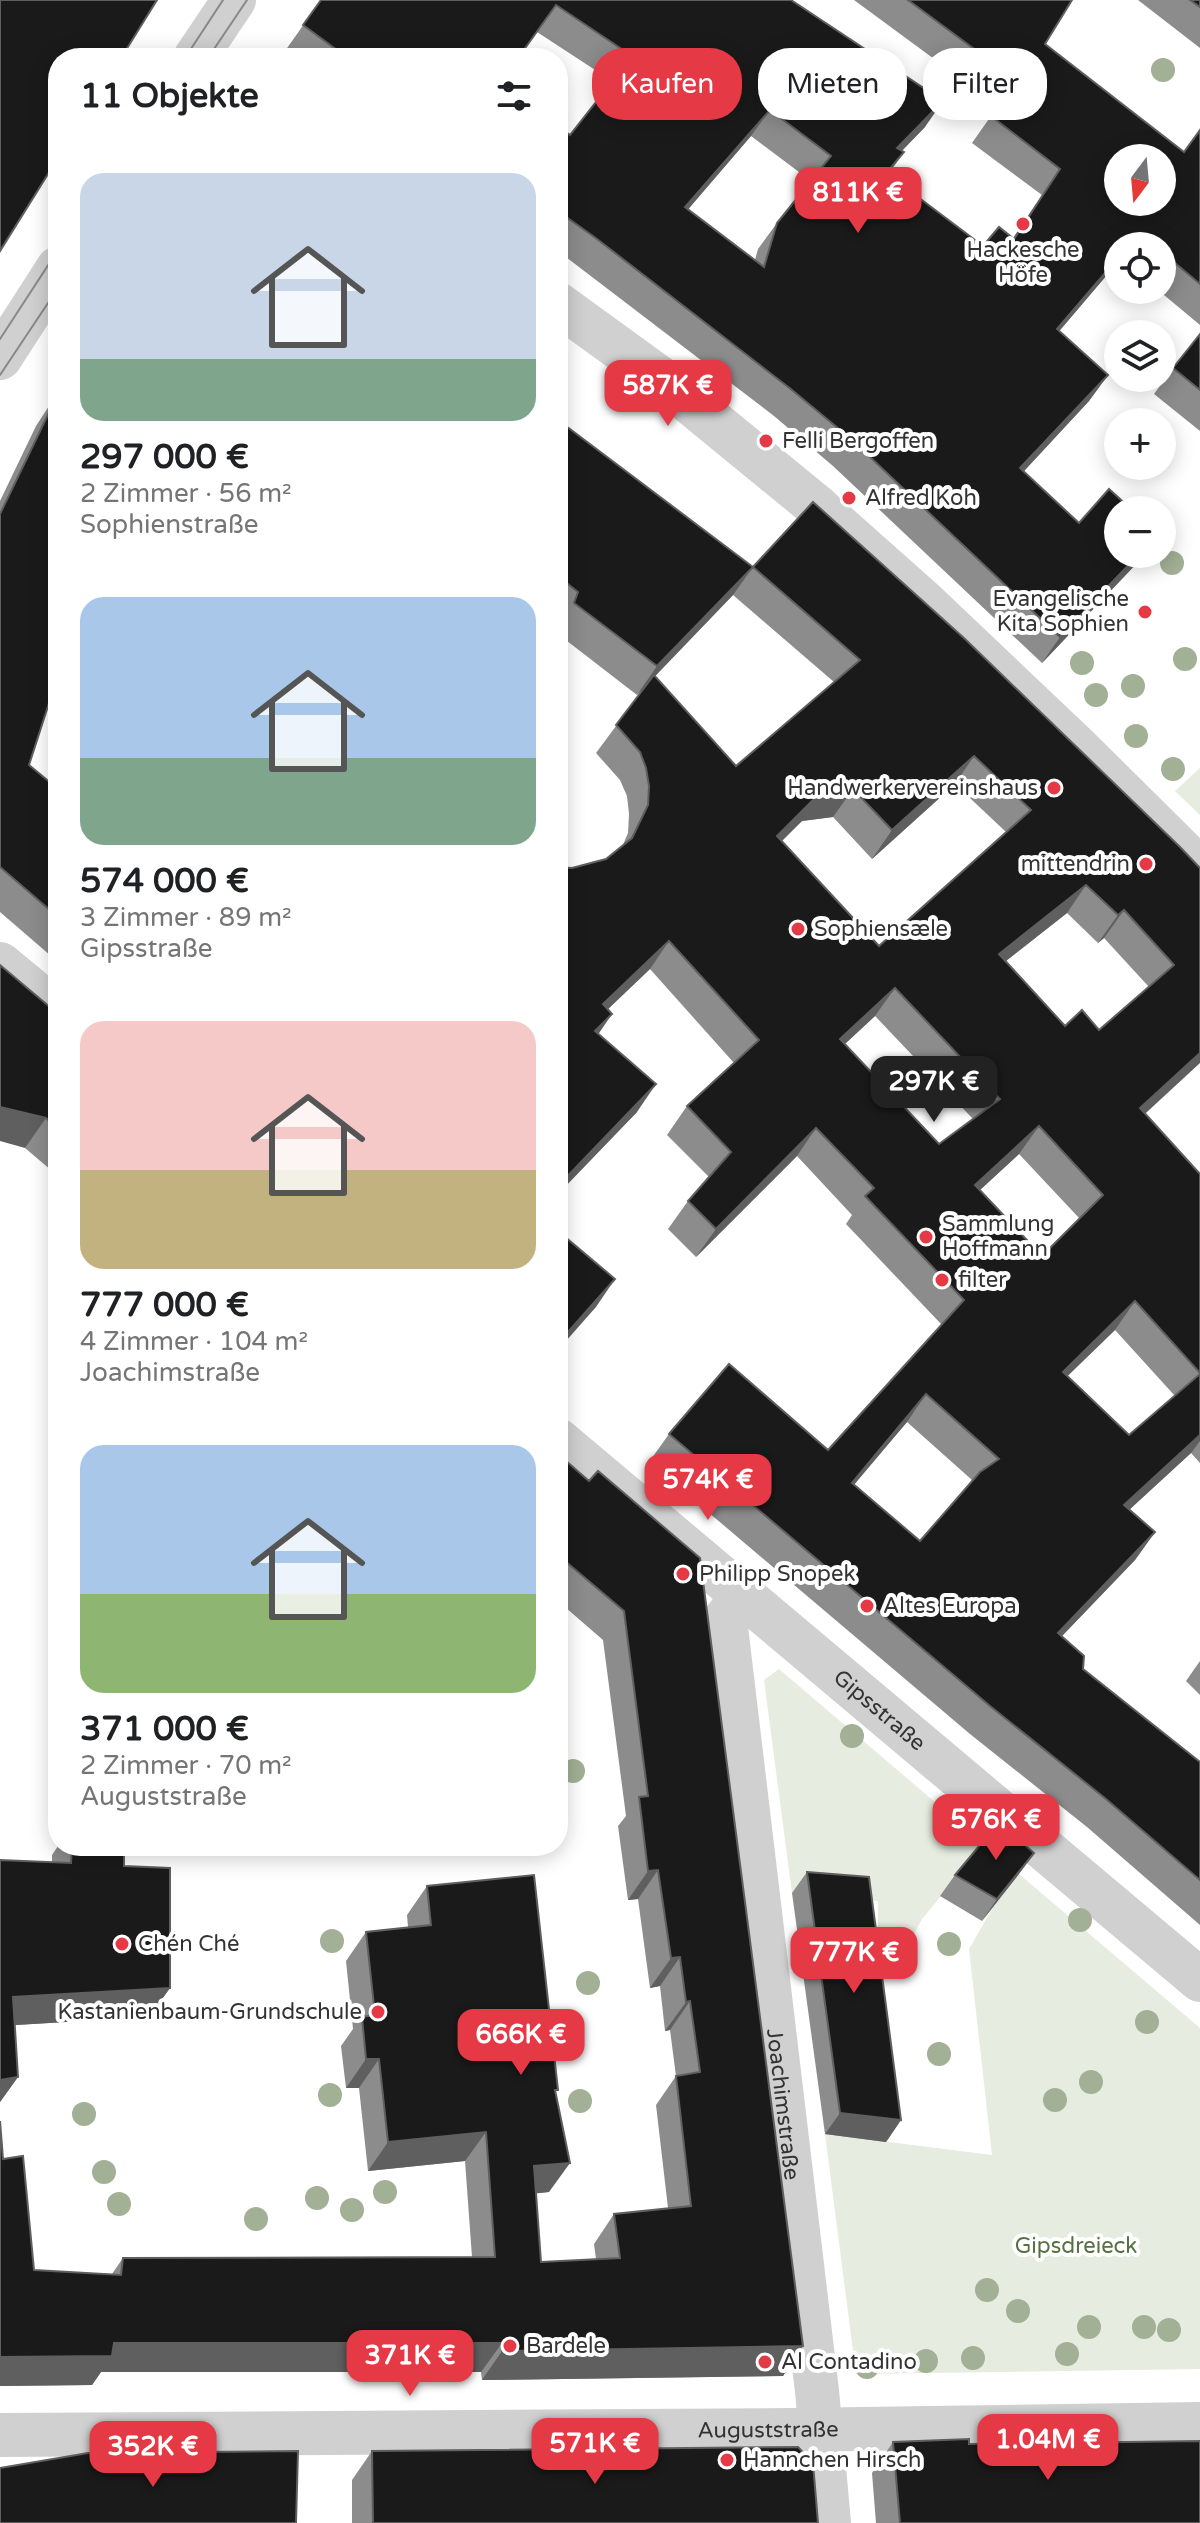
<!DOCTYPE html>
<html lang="de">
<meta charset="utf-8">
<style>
body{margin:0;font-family:"Varela Round",sans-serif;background:#f2f2f2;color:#202124;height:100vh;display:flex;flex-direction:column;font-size:30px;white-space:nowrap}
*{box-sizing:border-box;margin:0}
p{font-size:26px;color:#757577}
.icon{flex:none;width:44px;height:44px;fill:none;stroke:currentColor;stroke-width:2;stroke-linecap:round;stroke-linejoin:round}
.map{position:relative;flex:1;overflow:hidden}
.panel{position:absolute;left:48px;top:48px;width:520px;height:1808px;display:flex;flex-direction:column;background:#fff;border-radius:32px;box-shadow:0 4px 20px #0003}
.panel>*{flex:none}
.hud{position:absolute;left:592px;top:48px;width:488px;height:72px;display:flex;gap:16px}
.needle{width:52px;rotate:196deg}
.fabs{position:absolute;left:1104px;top:144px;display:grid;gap:16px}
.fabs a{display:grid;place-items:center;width:72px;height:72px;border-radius:50%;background:#fff;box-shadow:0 4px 20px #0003;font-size:40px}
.price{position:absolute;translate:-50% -68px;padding:0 18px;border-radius:16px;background:#e63946;color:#fff;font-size:26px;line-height:52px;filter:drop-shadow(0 2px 4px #0008)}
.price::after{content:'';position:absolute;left:50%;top:48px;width:24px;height:18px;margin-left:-12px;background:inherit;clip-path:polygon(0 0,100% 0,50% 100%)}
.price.current{background:#222;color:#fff}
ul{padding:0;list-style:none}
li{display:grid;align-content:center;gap:16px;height:424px;padding:0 32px}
li span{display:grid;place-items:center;height:248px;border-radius:24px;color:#555}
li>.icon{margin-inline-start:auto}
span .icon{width:144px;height:144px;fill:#fffc;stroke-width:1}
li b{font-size:34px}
h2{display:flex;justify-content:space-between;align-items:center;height:96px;padding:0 32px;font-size:34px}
.tag{padding:0 28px;border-radius:32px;background:#fff;box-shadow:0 4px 20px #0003;font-size:28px;line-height:72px}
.tag.current{background:#e63946;color:#fff}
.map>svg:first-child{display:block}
.green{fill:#e6ecdf}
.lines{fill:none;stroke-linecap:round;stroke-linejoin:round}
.minor{stroke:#d0d0d0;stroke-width:44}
.tertiary{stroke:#d0d0d0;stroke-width:44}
.tram{stroke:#888;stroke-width:2}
.tree{fill:#a2b095}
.wall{fill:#8c8c8c;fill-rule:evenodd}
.shaded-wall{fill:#5f5f5f}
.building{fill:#1a1a1a;stroke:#5f5f5f;stroke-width:2;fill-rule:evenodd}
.poi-dot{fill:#e63946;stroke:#fff;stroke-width:3}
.labels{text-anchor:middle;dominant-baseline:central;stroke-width:8;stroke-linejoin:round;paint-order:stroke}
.poi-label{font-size:22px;fill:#333;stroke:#fff;text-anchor:start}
.street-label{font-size:22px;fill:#333;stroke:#fff}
.park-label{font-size:22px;fill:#56703f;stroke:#fff}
</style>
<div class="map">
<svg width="1200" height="2523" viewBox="0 0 1200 2523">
<rect width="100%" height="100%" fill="#fff"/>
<g class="green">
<path d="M1200,768V815L1175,791Z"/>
<path d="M779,1669L984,1844L922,1919L913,1936L878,1927V1901L792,1893L764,1680Z"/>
<path d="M1019,1874L1200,2028V2369L856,2374L825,2134L992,2155L969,1949L992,1909Z"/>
</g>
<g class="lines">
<g class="minor">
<path d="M558,304L660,378L815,505L924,602L1080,750L1200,869"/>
<path d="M0,964L58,1012"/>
<path id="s1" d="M558,1440L1200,1980"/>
<path id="s2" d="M743,1596L725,1619L817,2391L829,2523"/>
<path id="s3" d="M0,2435L792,2430L1200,2424"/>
</g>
<g class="tertiary">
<path d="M195,58L234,0"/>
<path d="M0,358L58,268"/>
</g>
<g class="tram">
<path d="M185,58L223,0"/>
<path d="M208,58L247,0"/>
<path d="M0,339L58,250"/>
<path d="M0,375L58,288"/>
</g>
</g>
<g class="tree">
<circle cx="1163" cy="70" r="12"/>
<circle cx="1172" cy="563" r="12"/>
<circle cx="1185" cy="659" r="12"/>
<circle cx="1082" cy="663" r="12"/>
<circle cx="1133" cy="686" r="12"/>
<circle cx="1096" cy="695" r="12"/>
<circle cx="1136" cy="736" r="12"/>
<circle cx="1173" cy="769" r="12"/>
<circle cx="852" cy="1736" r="12"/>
<circle cx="573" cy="1771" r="12"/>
<circle cx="1080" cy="1920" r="12"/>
<circle cx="332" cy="1941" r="12"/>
<circle cx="949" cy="1944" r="12"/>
<circle cx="588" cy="1983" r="12"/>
<circle cx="1147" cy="2022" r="12"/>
<circle cx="939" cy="2054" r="12"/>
<circle cx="1091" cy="2082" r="12"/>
<circle cx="330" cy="2095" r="12"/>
<circle cx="1055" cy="2100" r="12"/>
<circle cx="580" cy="2101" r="12"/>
<circle cx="84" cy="2114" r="12"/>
<circle cx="104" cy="2172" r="12"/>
<circle cx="385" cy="2192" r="12"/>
<circle cx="317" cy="2198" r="12"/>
<circle cx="119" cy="2204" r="12"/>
<circle cx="352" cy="2210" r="12"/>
<circle cx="256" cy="2219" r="12"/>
<circle cx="987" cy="2290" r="12"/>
<circle cx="1018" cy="2311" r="12"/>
<circle cx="1089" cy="2327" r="12"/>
<circle cx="1144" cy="2327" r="12"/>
<circle cx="1169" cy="2330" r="12"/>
<circle cx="1067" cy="2354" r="12"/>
<circle cx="973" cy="2358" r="12"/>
<circle cx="926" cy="2361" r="12"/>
<circle cx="867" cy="2367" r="12"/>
</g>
<g class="wall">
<path d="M321,0H791L925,127L902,151L904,152L890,172L902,185L983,246L1013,238L1042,195L972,143L998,106L854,0H1072L1045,44L1184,152L1200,130V325L1158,290H1162V246H1118V262L1059,331L1108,375L1089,401L1023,472L1079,523L1118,554H1144L1139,561L1042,663L833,466L774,416L558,251V126L570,135L612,81L537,32L518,58H294L285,51ZM751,136L811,181L777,223L758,249L755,260L688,209Z"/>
<path d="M1138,0H1200V48Z"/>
<path d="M1200,334V431L1154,394L1173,368Z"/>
<path d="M58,392V675L29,765L58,789V962L0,912V501L36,426Z"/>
<path d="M558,420L753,567L1200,868L1145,1113L1200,1174V1463L1191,1453L1129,1510L1155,1532L1135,1560L1062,1636L1083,1669L1200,1762V1925L1087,1827L970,1734L649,1462L669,1434L828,1450L942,1325L846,1224L852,1215L797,1156L696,1257L668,1229L688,1201L709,1177L667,1135L687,1106L734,1063L650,969L608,1009L598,1034L637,1112L558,1194L572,868L606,859L622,847L628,833L629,814L627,796L620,780L596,753L645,687L637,695L558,634ZM733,595L834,682L736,766L655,676ZM955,784L1006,832L879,946L781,841L802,821L833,817L872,859ZM1067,913L1098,943L1104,938L1149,987L1099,1030L1065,1026L1006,961ZM875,1016L973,1119L939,1144L845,1044ZM1019,1154L1080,1219L1042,1256L980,1190ZM1115,1330L1175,1396L1129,1435L1067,1376ZM907,1422L972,1480L920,1541L854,1484Z"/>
<path d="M58,1014V1176L25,1148Z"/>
<path d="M558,1454L589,1481L598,1471L803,2346L783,2376L482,2380L481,2372H101L92,2385L0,2386L3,2159L34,2270L112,2274L123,2258L472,2257L465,2161L368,2171L359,2088H346L341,2046L353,2029L346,1961L366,1932L408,1927L407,1915L427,1886L556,2093L549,2192L536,2193L541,2262L596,2259L594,2244L614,2214L668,2208L656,2105L676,2076L670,2030L665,2031L660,1986L650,1988L638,1899L628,1900L618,1826L626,1816L603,1640L558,1601Z"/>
<path d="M1200,1661V1695L1186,1681Z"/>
<path d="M58,1846H124V1866L170,1988L149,2017L15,2025L18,2077L0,2102V1860L52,1862V1855Z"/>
<path d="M807,1872L901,2120L886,2142L825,2134L792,1893Z"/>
<path d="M1019,1874L982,1921L940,1896L955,1875Z"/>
<path d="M893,2442L969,2444L1200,2523H876L872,2473Z"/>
<path d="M372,2451L818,2523H352V2480Z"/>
</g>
<g class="shaded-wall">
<path d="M943,101L925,127L879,174L897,148Z"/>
<path d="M770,110L751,136L667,234L685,207Z"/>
<path d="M1118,258V262L1039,355L1057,329Z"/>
<path d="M1108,375L1089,401L1002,495L1020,468Z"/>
<path d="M1139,554H1144L1139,561L1042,663L1060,637Z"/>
<path d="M753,567L733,595L637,695L657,666Z"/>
<path d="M974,756L955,784L872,859L892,830Z"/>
<path d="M853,789L833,817L802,821L758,865L777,836L821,792Z"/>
<path d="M1086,885L1067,913L979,982L999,954Z"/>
<path d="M1124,910L1104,938L1098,943L1118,915Z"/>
<path d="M669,941L650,969L584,1032L603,1004Z"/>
<path d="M895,988L875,1016L820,1067L840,1039Z"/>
<path d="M612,1014L593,1042L595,1031Z"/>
<path d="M1200,1053V1063L1121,1136L1140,1108Z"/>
<path d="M656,1084L637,1112L558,1194V1186Z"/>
<path d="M0,1107L46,1118L25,1148L0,1141Z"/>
<path d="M1039,1126L1019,1154L955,1213L975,1185Z"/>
<path d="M816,1128L797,1156L696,1257L716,1229Z"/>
<path d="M615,1279L596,1307L558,1350V1345L560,1341Z"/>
<path d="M1135,1301L1115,1330L1043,1400L1063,1372Z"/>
<path d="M926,1394L907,1422L832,1511L852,1483Z"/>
<path d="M1200,1435V1441L1191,1453L1104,1533L1124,1505Z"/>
<path d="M1155,1532L1135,1560L1038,1661L1058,1633Z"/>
<path d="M217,1846H265L213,1851Z"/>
<path d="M1034,1853L1019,1874L982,1921L997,1899Z"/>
<path d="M658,1870L638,1899L628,1900L648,1871Z"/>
<path d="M680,1957L660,1986L650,1988L671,1958Z"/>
<path d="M170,1988L149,2017L0,2026L13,1997Z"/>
<path d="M690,2001L670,2030L665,2031L686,2002Z"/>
<path d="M366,2059H379L359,2088H346Z"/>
<path d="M18,2077L0,2102V2080Z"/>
<path d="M840,2113L901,2120L886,2142L825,2134Z"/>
<path d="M486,2132L465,2161L368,2171L388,2142Z"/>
<path d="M570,2163L549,2192L513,2196L534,2166Z"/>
<path d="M114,2343H502L481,2372H101L92,2385L0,2386V2357Z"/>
<path d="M803,2346L783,2376L482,2380L502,2351Z"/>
</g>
<g class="building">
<path d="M0,0H157L121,58H58V158L0,251Z"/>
<path d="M321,0H791L943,101L897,148L904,152L888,171L904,182L902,185L983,246L999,227L1014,239L1060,169L991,116L1016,80L908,0H1072L1045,44L1184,152L1200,130V284L1162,252V246H1155L1139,233L1128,246H1118V258L1057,329L1108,375L1020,468L1079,523L1109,489L1132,510H1118V554H1139L1060,637L851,439L792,390L597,239L558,211V126L570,135L632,56L556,5L518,58H348L303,25ZM770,110L831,156L777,223L764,267L685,207ZM1118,158H1162V202H1118Z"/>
<path d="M1190,0H1200V7Z"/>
<path d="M1200,334V390L1173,368Z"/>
<path d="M58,394V675L29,765L58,789V917L0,867V514Z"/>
<path d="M558,420L753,567L657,666L574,603L578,592L558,576Z"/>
<path d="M813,502L965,639L1180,847L1200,868V1053L1140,1108L1200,1174V1373L1135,1301L1063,1372L1129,1435L1200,1374V1435L1124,1505L1155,1532L1058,1633L1084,1656L1083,1669L1200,1762V1880L1106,1799L990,1706L669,1434L729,1364L828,1450L964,1300L865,1196L874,1188L816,1128L716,1229L688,1201L731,1152L687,1106L759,1040L669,941L603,1004L612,1014L595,1031L656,1084L558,1186V867L572,868L606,859L632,838L648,805L649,786L646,768L640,752L616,725L654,675L736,766L860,660L753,567ZM974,756L1031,810L879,946L777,836L821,792L853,789L892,830ZM1086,885L1118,915L1124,910L1174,965L1099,1030L1082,1010L1065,1026L999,954ZM895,988L1000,1099L939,1144L840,1039ZM1039,1126L1103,1195L1042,1256L975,1185ZM926,1394L999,1459L980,1472L920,1541L852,1483Z"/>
<path d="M0,965L58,1014V1129L46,1118L0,1107Z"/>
<path d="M558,1231L615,1279L560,1341L558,1339Z"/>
<path d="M558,1454L589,1481L598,1471L700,1558L803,2346L502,2351V2343H114L112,2356L0,2357V2121L3,2159L23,2156L34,2270L121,2275L123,2258L495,2257L486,2132L388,2142L379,2059H366L362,2017L375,2015L366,1932L431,1925L427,1886L534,1875L558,2090H555L570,2163L534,2166L541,2262L620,2258L614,2214L691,2206L676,2076L700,2072L690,2001L686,2002L680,1957L671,1958L658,1870L648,1871L639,1797L648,1796L624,1611L558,1555Z"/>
<path d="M999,1822L1034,1853L997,1899L955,1875Z"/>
<path d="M72,1846H124V1866L170,1868V1988L13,1997L18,2077L0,2080V1860L71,1863Z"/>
<path d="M807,1872L869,1877L901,2120L840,2113Z"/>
<path d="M969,2439V2444L1200,2441V2523H900L893,2442Z"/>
<path d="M798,2447L813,2463L818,2523H373L372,2451Z"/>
<path d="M298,2451L296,2523H0V2468L88,2453Z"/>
</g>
<g class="poi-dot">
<circle cx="1023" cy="224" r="8"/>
<circle cx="766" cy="441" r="8"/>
<circle cx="849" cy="498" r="8"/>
<circle cx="1145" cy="612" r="8"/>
<circle cx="1054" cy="788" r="8"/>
<circle cx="1146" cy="864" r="8"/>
<circle cx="798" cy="929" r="8"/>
<circle cx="926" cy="1237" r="8"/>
<circle cx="942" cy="1280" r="8"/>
<circle cx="683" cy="1574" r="8"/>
<circle cx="867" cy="1606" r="8"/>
<circle cx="122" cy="1944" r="8"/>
<circle cx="378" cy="2012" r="8"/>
<circle cx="510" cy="2346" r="8"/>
<circle cx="765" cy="2362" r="8"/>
<circle cx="727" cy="2460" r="8"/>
</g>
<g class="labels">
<g class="poi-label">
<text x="1023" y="250" text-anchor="middle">Hackesche<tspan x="1023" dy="25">Höfe</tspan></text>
<text x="782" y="441">Felli Bergoffen</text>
<text x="865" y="498">Alfred Koh</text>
<text x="1129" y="599" text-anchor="end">Evangelische<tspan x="1129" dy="25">Kita Sophien</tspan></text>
<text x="1038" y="788" text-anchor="end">Handwerkervereinshaus</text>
<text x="1130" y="864" text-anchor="end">mittendrin</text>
<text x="814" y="929">Sophiensæle</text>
<text x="942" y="1224">Sammlung<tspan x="942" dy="25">Hoffmann</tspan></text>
<text x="958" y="1280">filter</text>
<text x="699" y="1574">Philipp Snopek</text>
<text x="883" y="1606">Altes Europa</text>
<text x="138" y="1944">Chén Ché</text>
<text x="362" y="2012" text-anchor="end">Kastanienbaum-Grundschule</text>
<text x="526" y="2346">Bardele</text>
<text x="781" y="2362">Al Contadino</text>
<text x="743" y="2460">Hannchen Hirsch</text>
</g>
<g class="street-label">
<text stroke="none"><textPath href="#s1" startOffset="420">Gipsstraße</textPath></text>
<text stroke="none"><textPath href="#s2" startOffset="518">Joachimstraße</textPath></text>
<text stroke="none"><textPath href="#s3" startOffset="768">Auguststraße</textPath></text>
</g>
<g class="park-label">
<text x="1076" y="2246">Gipsdreieck</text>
</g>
</g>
</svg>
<div class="fabs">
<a><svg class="needle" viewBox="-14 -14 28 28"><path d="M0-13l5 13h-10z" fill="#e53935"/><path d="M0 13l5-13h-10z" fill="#757577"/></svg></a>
<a><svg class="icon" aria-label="locate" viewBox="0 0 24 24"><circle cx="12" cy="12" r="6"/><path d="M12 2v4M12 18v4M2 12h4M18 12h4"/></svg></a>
<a><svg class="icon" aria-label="layers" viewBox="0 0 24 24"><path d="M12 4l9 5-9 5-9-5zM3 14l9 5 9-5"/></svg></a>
<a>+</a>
<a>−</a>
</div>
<b class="price" style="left:858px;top:235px">811K €</b>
<b class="price" style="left:668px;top:428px">587K €</b>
<b class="price current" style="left:934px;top:1124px">297K €</b>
<b class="price" style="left:708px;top:1522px">574K €</b>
<b class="price" style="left:996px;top:1862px">576K €</b>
<b class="price" style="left:854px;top:1995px">777K €</b>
<b class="price" style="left:521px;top:2077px">666K €</b>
<b class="price" style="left:410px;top:2398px">371K €</b>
<b class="price" style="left:1048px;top:2482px">1.04M €</b>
<b class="price" style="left:595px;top:2486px">571K €</b>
<b class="price" style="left:153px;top:2489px">352K €</b>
<div class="hud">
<a class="tag current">Kaufen</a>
<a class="tag">Mieten</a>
<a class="tag">Filter</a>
</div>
<section class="panel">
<h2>11 Objekte<svg class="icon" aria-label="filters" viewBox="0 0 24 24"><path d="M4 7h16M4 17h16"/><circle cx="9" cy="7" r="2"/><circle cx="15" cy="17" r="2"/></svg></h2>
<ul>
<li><span style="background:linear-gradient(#c9d6e8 75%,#7fa58c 0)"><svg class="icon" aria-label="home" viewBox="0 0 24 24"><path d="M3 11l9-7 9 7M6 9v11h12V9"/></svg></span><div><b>297 000 €</b><p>2 Zimmer · 56 m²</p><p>Sophienstraße</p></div></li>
<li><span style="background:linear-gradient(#a9c7e8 65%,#7fa58c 0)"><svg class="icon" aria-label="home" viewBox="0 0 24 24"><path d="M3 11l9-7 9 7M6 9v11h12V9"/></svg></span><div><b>574 000 €</b><p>3 Zimmer · 89 m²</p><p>Gipsstraße</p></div></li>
<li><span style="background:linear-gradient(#f6c9c9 60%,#c2b280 0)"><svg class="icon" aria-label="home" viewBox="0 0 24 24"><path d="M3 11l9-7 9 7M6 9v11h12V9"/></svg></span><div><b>777 000 €</b><p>4 Zimmer · 104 m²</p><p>Joachimstraße</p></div></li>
<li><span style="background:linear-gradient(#a9c7e8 60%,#8fb573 0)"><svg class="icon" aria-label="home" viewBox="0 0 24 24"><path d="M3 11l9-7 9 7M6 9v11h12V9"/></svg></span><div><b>371 000 €</b><p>2 Zimmer · 70 m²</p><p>Auguststraße</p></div></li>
</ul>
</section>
</div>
